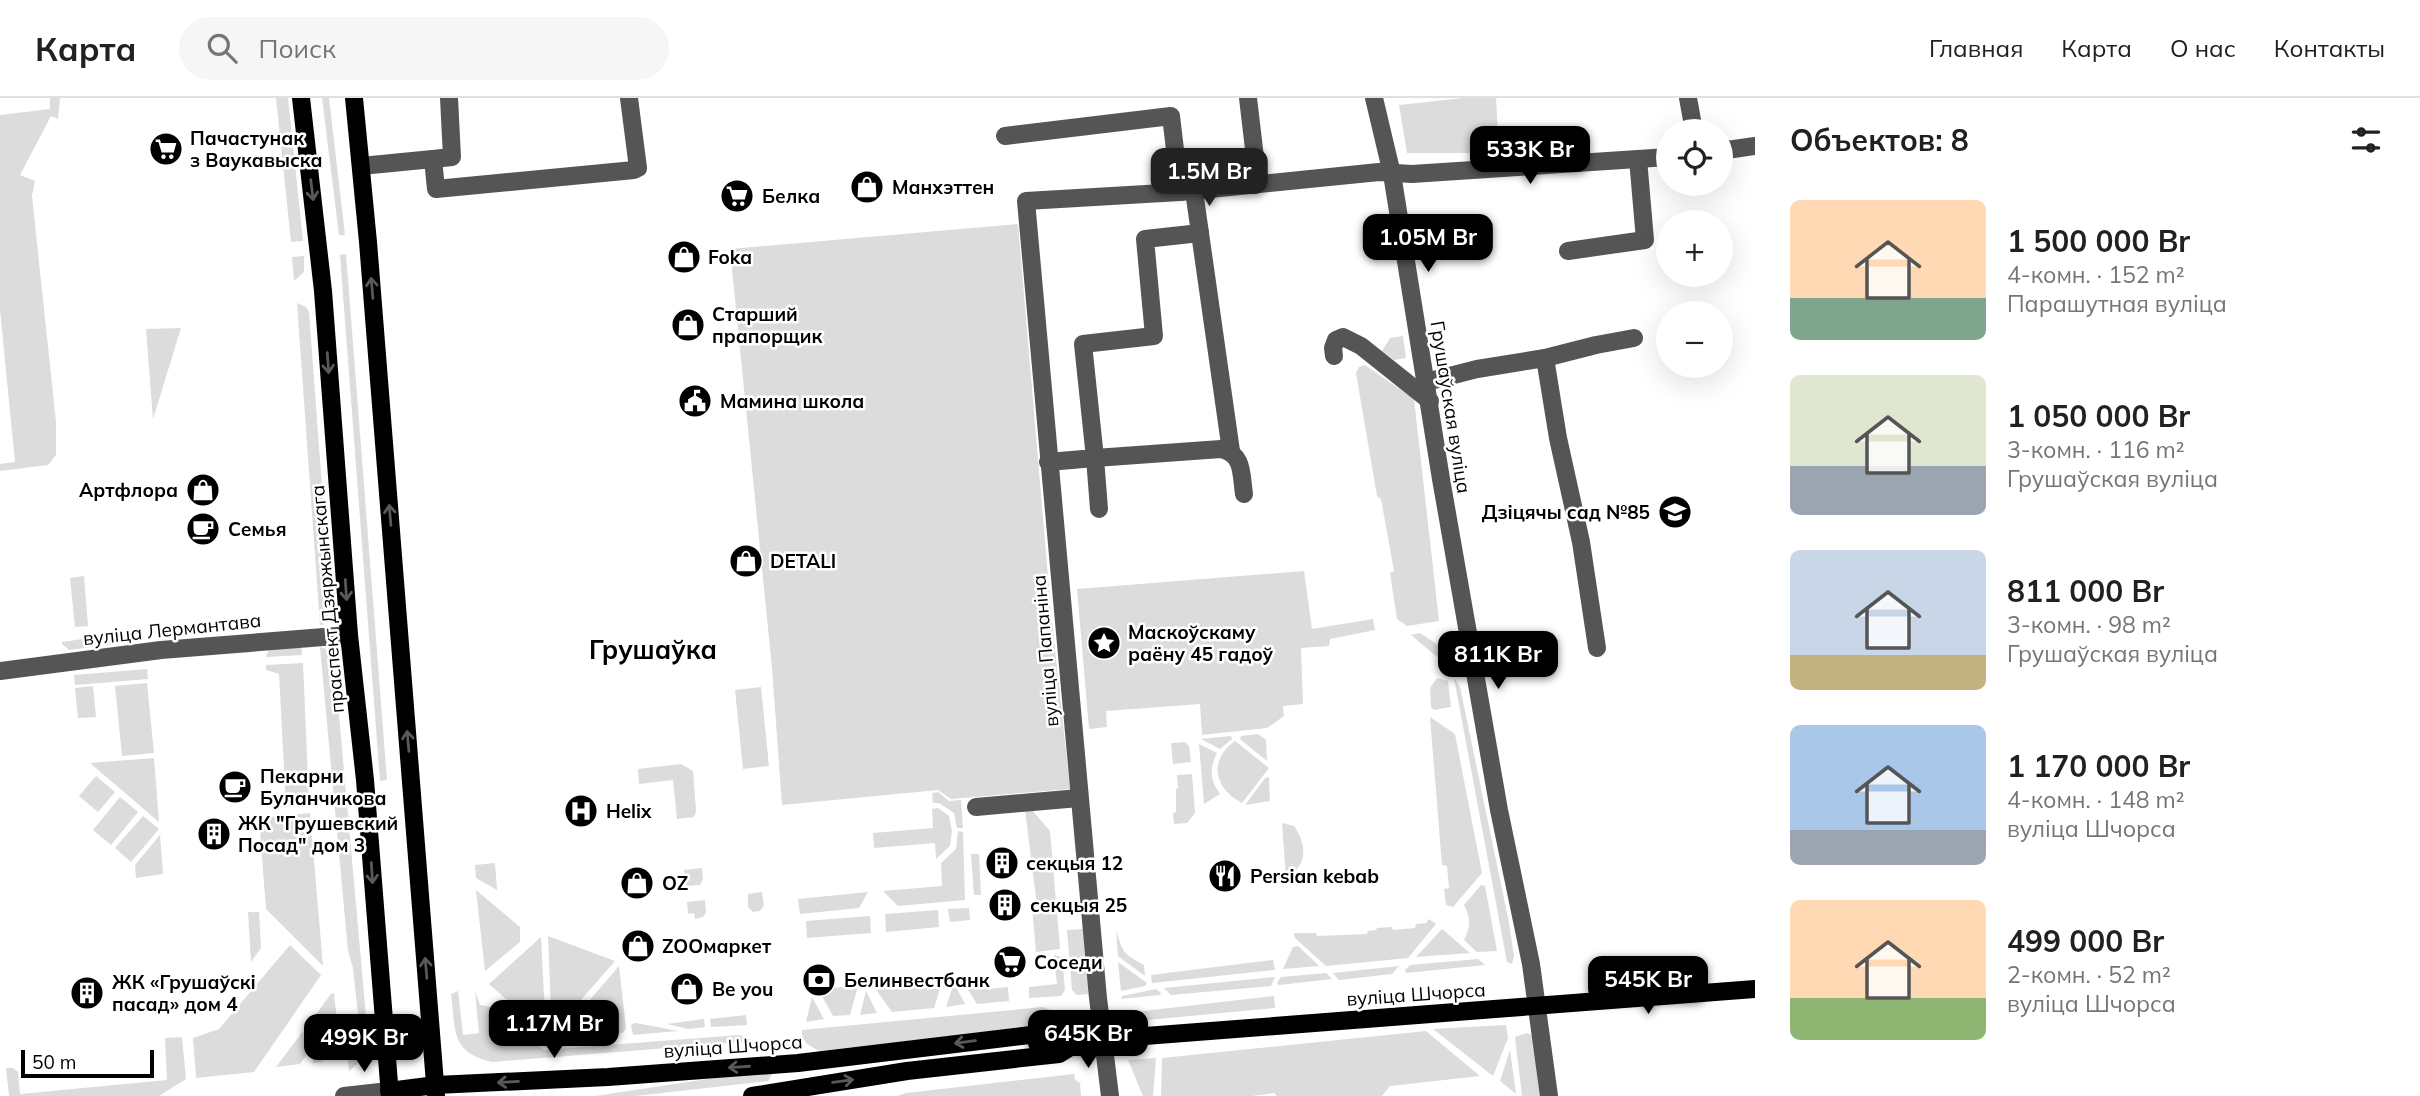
<!DOCTYPE html>
<html lang="ru">
<meta charset="utf-8">
<style>
body{margin:0;font-family:Mulish,sans-serif;background:#f6f6f6;color:#202124;height:100vh;display:flex;flex-direction:column;font-size:26px;white-space:nowrap}
*{box-sizing:border-box;margin:0}
p{font-size:23px;color:#757577}
.icon{flex:none;width:38px;height:38px;fill:none;stroke:currentColor;stroke-width:2;stroke-linecap:round;stroke-linejoin:round}
.map{position:relative;flex:1;overflow:hidden}
.panel{display:flex;flex-direction:column;background:#fff;width:665px}
.panel>*{flex:none}
.tools{position:absolute;left:1656px;top:21px;display:grid;gap:14px}
.tools a{display:grid;place-items:center;width:77px;height:77px;border-radius:50%;background:#fff;box-shadow:0 7px 28px #0002;font-size:35px}
.scale{position:absolute;left:21px;bottom:18px;width:133px;box-sizing:border-box;padding-left:7px;border:4px solid #000;border-top:0;font-size:19px;line-height:24px;white-space:nowrap;color:#000;-webkit-text-stroke:5px #fff;paint-order:stroke}
.price{position:absolute;translate:-50% -60px;padding:0 16px;border-radius:14px;background:#000;color:#fff;font-size:23px;line-height:46px;filter:drop-shadow(0 2px 4px #0008)}
.price::after{content:'';position:absolute;left:50%;top:42px;width:21px;height:16px;margin-left:-10px;background:inherit;clip-path:polygon(0 0,100% 0,50% 100%)}
.price.active{background:#222;color:#fff}
ul{padding:0;list-style:none}
li{display:flex;align-items:center;gap:21px;height:175px;padding:0 35px}
li span{display:grid;place-items:center;flex:none;width:196px;height:140px;border-radius:10px;color:#555}
li>.icon{margin-inline-start:auto}
span .icon{width:84px;height:84px;fill:#fffc;stroke-width:1}
li b{font-size:30px}
h2{display:flex;justify-content:space-between;align-items:center;height:84px;padding:0 35px;font-size:30px}
header{display:flex;align-items:center;gap:42px;box-sizing:border-box;height:98px;padding:0 35px;background:#fff;border-bottom:2px solid #e0e0e0}
header strong{font-size:33px}
nav{display:flex;gap:38px;margin-inline-start:auto;font-size:24px}
.search{width:490px;height:63px;background:#f6f6f6;display:flex;align-items:center;gap:18px;box-sizing:border-box;padding:0 24px;border-radius:38px;color:#757577;font-size:26px}
main{display:flex;flex:1;min-height:0}
.map>svg:first-child{display:block}
.green{fill:#dcdcdc}
.lines{fill:none;stroke-linecap:round;stroke-linejoin:round}
.minor{stroke:#555;stroke-width:18}
.major{stroke:#000;stroke-width:18}
.oneway{stroke:#595959}
.labels{text-anchor:middle;dominant-baseline:central;stroke-width:5;stroke-linejoin:round;paint-order:stroke}
.poi-label{font-size:19px;font-weight:bold;fill:#000;stroke:#fff;text-anchor:start}
.street-label{font-size:19px;fill:#000;stroke:#fff}
.district-label{font-size:26px;font-weight:bold;fill:#000;stroke:#fff}
</style>
<header>
<strong>Карта</strong>
<div class="search"><svg class="icon" aria-label="search" viewBox="0 0 24 24"><circle cx="10" cy="10" r="6"/><path d="M15 15l6 6"/></svg>Поиск</div>
<nav><a>Главная</a><a>Карта</a><a>О нас</a><a>Контакты</a></nav>
</header>
<main>
<div class="map">
<svg width="1755" height="998" viewBox="0 0 1755 998">
<rect width="100%" height="100%" fill="#fff"/>
<g class="green">
<path d="M50,0H60L58,21L51,18L20,77L35,83L32,98L56,324V357L48,367L0,373V366L15,364L0,212V17L50,11Z"/>
<path d="M276,0H288L303,143L291,144Z"/>
<path d="M322,0H329L345,137H339Z"/>
<path d="M1463,0H1496L1499,55H1407L1399,7Z"/>
<path d="M1018,126L1051,514L1070,691L951,701L938,692L782,707L772,570L730,151Z"/>
<path d="M346,156L387,682L380,683L340,157Z"/>
<path d="M304,158V174L294,183L292,159Z"/>
<path d="M297,205L306,209L309,214L331,510L323,527H320Z"/>
<path d="M181,230L153,321L146,231Z"/>
<path d="M1403,238L1406,260L1394,262L1382,253L1390,240Z"/>
<path d="M1365,267L1414,301L1439,523L1407,528L1397,521L1390,475L1394,473L1381,401L1377,398L1356,275L1359,269Z"/>
<path d="M1304,473L1312,531L1373,521L1375,532L1330,541L1329,548L1301,550L1303,606L1283,608L1284,618L1267,630L1202,637L1200,606L1106,613L1107,629L1089,631L1077,491Z"/>
<path d="M84,478L88,528L75,529L70,480Z"/>
<path d="M124,535L122,545L69,552L62,546V544Z"/>
<path d="M1420,535L1444,551V557L1437,559L1411,537Z"/>
<path d="M301,544L302,557L266,559C269,544 288,546 301,544Z"/>
<path d="M320,549L326,551L334,561L368,940C366,954 361,965 349,973L344,927L359,925L353,870L348,853Z"/>
<path d="M303,565L309,706L286,709L279,576L266,572V567Z"/>
<path d="M147,571L148,581L75,587L74,577Z"/>
<path d="M1437,580L1448,583L1451,609L1434,612L1431,609L1430,590Z"/>
<path d="M1454,580L1460,589L1509,825L1514,858L1512,866L1507,864Z"/>
<path d="M147,585L154,655L122,658L115,588Z"/>
<path d="M93,588L96,619L78,620L75,590Z"/>
<path d="M761,589L769,668L743,671L735,592Z"/>
<path d="M1430,619L1455,636L1482,775L1453,809L1446,807L1444,791L1449,790L1447,768L1442,767Z"/>
<path d="M1258,636L1266,642L1267,663L1240,641L1241,638Z"/>
<path d="M1231,638L1232,641L1220,651L1201,641Z"/>
<path d="M1235,643L1269,670L1242,705C1214,691 1208,662 1235,643Z"/>
<path d="M1185,644L1189,648L1191,664L1173,666L1171,645Z"/>
<path d="M1199,646L1217,655C1209,671 1210,682 1220,696L1204,706Z"/>
<path d="M154,660L159,724L90,665Z"/>
<path d="M681,666L693,673L696,713L694,719L677,721L673,682L639,686L638,671Z"/>
<path d="M1192,676L1195,715L1187,725L1174,726L1173,715L1176,714V691L1178,690L1177,677Z"/>
<path d="M96,678L115,694L98,714L79,698Z"/>
<path d="M1269,679L1270,703L1245,707L1265,680Z"/>
<path d="M938,694L949,703L961,702L963,730H957L954,715L939,705H933L932,695Z"/>
<path d="M120,699L138,714L111,747L93,732Z"/>
<path d="M938,710L949,718L952,733L950,748L936,761L935,745L874,750L873,735L933,730L932,711Z"/>
<path d="M1031,711L1050,733L1060,851L1036,854L1032,809L1037,808L1025,712Z"/>
<path d="M310,715L323,868L266,811L259,720Z"/>
<path d="M143,718L159,731L131,764L115,750Z"/>
<path d="M1282,725L1294,728C1307,746 1308,769 1286,779Z"/>
<path d="M958,733L963,734L965,802L898,808L883,793L942,788L941,765L956,751Z"/>
<path d="M160,737L163,776L136,780L135,767Z"/>
<path d="M971,756H979L981,797H974Z"/>
<path d="M495,765L497,792L476,780L475,767Z"/>
<path d="M702,770L703,781L700,787L686,788L684,772Z"/>
<path d="M1481,787L1485,788L1497,853L1477,854L1464,842C1471,828 1471,821 1464,807Z"/>
<path d="M476,792L520,829V844L485,873Z"/>
<path d="M762,794L764,808L760,813L753,814L748,809V796Z"/>
<path d="M868,794L859,810L800,816L798,801Z"/>
<path d="M705,802L706,814L703,819L695,821L694,815L688,816L687,804Z"/>
<path d="M969,810L970,822L950,824L948,811Z"/>
<path d="M938,812L939,829L886,834L885,816Z"/>
<path d="M248,814H259L261,850L251,864Z"/>
<path d="M870,818L871,835L807,840L806,823Z"/>
<path d="M1429,821L1436,826L1408,860L1326,868L1295,840L1294,835H1316L1317,838L1367,836L1368,833L1376,832L1377,830L1392,829L1393,832L1415,830L1416,826L1426,825Z"/>
<path d="M1083,831L1089,896L1077,897L1072,892L1067,832Z"/>
<path d="M1442,831L1470,855L1416,859Z"/>
<path d="M1116,832C1123,856 1123,855 1144,867L1145,878L1118,858Z"/>
<path d="M548,838L615,863L552,935Z"/>
<path d="M541,839L546,936L489,886Z"/>
<path d="M290,847L321,877L254,974L196,980L193,940L219,931Z"/>
<path d="M1298,848L1319,868L1283,871L1293,849Z"/>
<path d="M1054,857L1062,859L1065,892L1061,898L1029,900V889L1057,886Z"/>
<path d="M1478,861L1485,867L1406,875L1405,872L1410,867Z"/>
<path d="M1273,862L1275,872L1152,885L1151,877Z"/>
<path d="M1118,864L1147,885L1145,888L1121,893Z"/>
<path d="M619,868L626,930L623,935L558,939Z"/>
<path d="M1399,868L1392,876L1339,882L1333,875Z"/>
<path d="M1326,875L1332,881L1279,887L1277,885L1281,879Z"/>
<path d="M980,878L988,891L1008,889L1009,903L977,906L960,879Z"/>
<path d="M1275,879L1271,888L1171,897L1164,890Z"/>
<path d="M943,881L934,910L892,914L872,886Z"/>
<path d="M954,885L965,906L946,909Z"/>
<path d="M858,888L850,917L833,918L818,891Z"/>
<path d="M1156,891L1161,895L1160,897L1121,901L1122,898Z"/>
<path d="M458,893L463,937L479,935L475,893L480,907L498,910L544,952L739,937L754,943L492,964C450,954 456,933 451,896Z"/>
<path d="M866,893L877,915L860,917Z"/>
<path d="M334,895L339,941L322,964L313,965L308,927L331,896Z"/>
<path d="M1274,898L1275,910L1127,924L1115,921L1108,917Z"/>
<path d="M812,899L824,921L806,924Z"/>
<path d="M1043,909L1053,913L1054,926L820,953C810,949 801,944 802,932Z"/>
<path d="M746,917L747,927L711,929L710,921Z"/>
<path d="M704,921L705,929L688,931L667,926Z"/>
<path d="M635,925H636L678,933L633,937L631,927Z"/>
<path d="M1506,927L1508,940L1493,978L1433,931Z"/>
<path d="M303,933L306,958L300,966L276,969Z"/>
<path d="M1426,933L1480,978L1390,988L1382,998H1277L1274,995L1252,998H1161L1162,960Z"/>
<path d="M1527,935L1534,938L1541,998H1522L1515,939Z"/>
<path d="M182,939L186,981L159,998H9L6,970H13L18,974L20,996L167,982L165,940Z"/>
<path d="M1510,952L1516,996L1500,983Z"/>
<path d="M1156,960L1153,998H1143L1128,962Z"/>
<path d="M767,972L772,977L768,983L636,998H595Z"/>
<path d="M1074,976L1075,982L1080,985L1081,998H897L906,995Z"/>
</g>
<g class="lines">
<g class="minor">
<path d="M1248,0L1258,85"/>
<path d="M1374,0L1392,76L1441,381L1499,712L1531,866L1549,998"/>
<path d="M1688,0L1694,33"/>
<path d="M1005,38L1171,18L1180,94"/>
<path d="M1720,53L1755,48"/>
<path d="M433,61L452,59L449,0"/>
<path d="M361,68L433,61L436,91L634,72L638,70L629,0"/>
<path d="M1194,93L1231,353"/>
<path d="M1568,153L1645,142L1638,61"/>
<path d="M1334,258L1333,250L1336,242L1343,239L1361,248L1430,303"/>
<path d="M1545,260L1558,340L1581,444L1597,550"/>
<path d="M1426,284L1477,271L1545,260L1596,247L1634,240"/>
<path d="M1048,364L1095,360L1083,246L1154,238L1145,141L1200,135"/>
<path d="M1099,411L1095,360L1221,351C1244,356 1241,377 1244,396"/>
<path d="M0,573L161,552L349,537"/>
<path d="M976,709L1079,700"/>
<path d="M344,998L389,993"/>
<path d="M1110,998L1098,900L1026,103L1180,94L1379,74L1412,76L1668,59"/>
</g>
<g class="major">
<path d="M301,0L323,193L349,537L365,682L390,998"/>
<path d="M354,0L368,144L436,998"/>
<path d="M389,993L436,987L608,979L798,965L1055,934L1080,943L1755,891"/>
<path d="M752,998L907,973L1059,956L1080,943"/>
</g>
</g>
<defs><path id="oneway-shaft" d="M-6 0H5M1.5-3L5.5 0L1.5 3" fill="none" stroke-width="1.6" stroke-linecap="round" stroke-linejoin="round" transform="scale(1.75)"/></defs>
<g class="oneway">
<use href="#oneway-shaft" transform="translate(312 92) rotate(83)"/>
<use href="#oneway-shaft" transform="translate(372 190) rotate(-95)"/>
<use href="#oneway-shaft" transform="translate(328 265) rotate(86)"/>
<use href="#oneway-shaft" transform="translate(390 417) rotate(-95)"/>
<use href="#oneway-shaft" transform="translate(346 492) rotate(86)"/>
<use href="#oneway-shaft" transform="translate(408 643) rotate(-95)"/>
<use href="#oneway-shaft" transform="translate(372 775) rotate(86)"/>
<use href="#oneway-shaft" transform="translate(426 870) rotate(-95)"/>
<use href="#oneway-shaft" transform="translate(965 944) rotate(173)"/>
<use href="#oneway-shaft" transform="translate(739 969) rotate(176)"/>
<use href="#oneway-shaft" transform="translate(843 983) rotate(-8)"/>
<use href="#oneway-shaft" transform="translate(508 984) rotate(177)"/>
</g>
<defs>
<symbol id="supermarket-disc" viewBox="-11 -11 22 22"><circle r="9.5" fill="#000" stroke="#fff"/><path d="M-6-5.5h2.5l.6 2H6L4.5 2H-2.5L-4.4-4H-6ZM-1.5 3.2a1.3 1.3 0 1 0 .1 0ZM3 3.2a1.3 1.3 0 1 0 .1 0Z" fill="#fff"/></symbol>
<symbol id="shop-disc" viewBox="-11 -11 22 22"><circle r="9.5" fill="#000" stroke="#fff"/><path d="M-5-2.5h2.3a2.7 3.5 0 0 1 5.4 0H5L5.5 6h-11ZM-1.5-2.5h3a1.5 2.3 0 0 0-3 0Z" fill="#fff"/></symbol>
<symbol id="civic-disc" viewBox="-11 -11 22 22"><circle r="9.5" fill="#000" stroke="#fff"/><path d="M-.6-6.5H3V-4.5H.6V-3L4-1V1h2V6H-6V1h2V-1L-.6-3ZM-1.2 2.5V6h2.4V2.5Z" fill="#fff"/></symbol>
<symbol id="school-disc" viewBox="-11 -11 22 22"><circle r="9.5" fill="#000" stroke="#fff"/><path d="M0-5L7-2L0 1L-7-2ZM-4 1L0 2.5L4 1V4Q0 6-4 4Z" fill="#fff"/></symbol>
<symbol id="cafe-disc" viewBox="-11 -11 22 22"><circle r="9.5" fill="#000" stroke="#fff"/><path d="M-5.5-4.5H6V0H3Q3 3.5 0 3.5H-2.5Q-5.5 3.5-5.5 0ZM3-3.2v2h1.7v-2ZM-6 4.5H4V6H-6Z" fill="#fff"/></symbol>
<symbol id="sight-disc" viewBox="-11 -11 22 22"><circle r="9.5" fill="#000" stroke="#fff"/><path d="M0-6L1.8-2.2L6-1.7L2.9 1.2L3.7 5.4L0 3.3L-3.7 5.4L-2.9 1.2L-6-1.7L-1.8-2.2Z" fill="#fff"/></symbol>
<symbol id="hospital-disc" viewBox="-11 -11 22 22"><circle r="9.5" fill="#000" stroke="#fff"/><path d="M-5-5h3v3.5h4V-5h3V5h-3V1.5h-4V5h-3Z" fill="#fff"/></symbol>
<symbol id="building-disc" viewBox="-11 -11 22 22"><circle r="9.5" fill="#000" stroke="#fff"/><path d="M-4-6H4V6H1V3H-1V6H-4ZM-2.5-4.3h1.7v1.8h-1.7ZM.8-4.3h1.7v1.8H.8ZM-2.5-1h1.7V.8h-1.7ZM.8-1h1.7V.8H.8Z" fill="#fff"/></symbol>
<symbol id="restaurant-disc" viewBox="-11 -11 22 22"><circle r="9.5" fill="#000" stroke="#fff"/><path d="M-5-6h1v4h1v-4h1v4h1v-4h1v5L-1.5 .5V6h-2V.5L-5-1ZM5-6V6H3V1.5H1.5Q1.5-4 5-6Z" fill="#fff"/></symbol>
<symbol id="bank-disc" viewBox="-11 -11 22 22"><circle r="9.5" fill="#000" stroke="#fff"/><path d="M-6-4H6V4H-6ZM0-2.3a2.3 2.3 0 1 0 0 4.6a2.3 2.3 0 1 0 0-4.6Z" fill="#fff"/></symbol>
</defs>
<g fill-rule="evenodd">
<use href="#supermarket-disc" x="147" y="32" width="38" height="38"/>
<use href="#shop-disc" x="848" y="70" width="38" height="38"/>
<use href="#supermarket-disc" x="718" y="79" width="38" height="38"/>
<use href="#shop-disc" x="665" y="140" width="38" height="38"/>
<use href="#shop-disc" x="669" y="208" width="38" height="38"/>
<use href="#civic-disc" x="676" y="284" width="38" height="38"/>
<use href="#shop-disc" x="184" y="373" width="38" height="38"/>
<use href="#school-disc" x="1656" y="395" width="38" height="38"/>
<use href="#cafe-disc" x="184" y="412" width="38" height="38"/>
<use href="#shop-disc" x="727" y="444" width="38" height="38"/>
<use href="#sight-disc" x="1085" y="526" width="38" height="38"/>
<use href="#cafe-disc" x="216" y="670" width="38" height="38"/>
<use href="#hospital-disc" x="562" y="694" width="38" height="38"/>
<use href="#building-disc" x="195" y="717" width="38" height="38"/>
<use href="#building-disc" x="983" y="746" width="38" height="38"/>
<use href="#restaurant-disc" x="1206" y="759" width="38" height="38"/>
<use href="#shop-disc" x="618" y="766" width="38" height="38"/>
<use href="#building-disc" x="986" y="788" width="38" height="38"/>
<use href="#shop-disc" x="619" y="829" width="38" height="38"/>
<use href="#supermarket-disc" x="991" y="845" width="38" height="38"/>
<use href="#bank-disc" x="800" y="863" width="38" height="38"/>
<use href="#shop-disc" x="668" y="872" width="38" height="38"/>
<use href="#building-disc" x="68" y="876" width="38" height="38"/>
</g>
<g class="labels">
<g class="poi-label">
<text x="190" y="40">Пачастунак<tspan x="190" dy="22">з Ваукавыска</tspan></text>
<text x="892" y="89">Манхэттен</text>
<text x="762" y="98">Белка</text>
<text x="708" y="159">Foka</text>
<text x="712" y="216">Старший<tspan x="712" dy="22">прапорщик</tspan></text>
<text x="720" y="303">Мамина школа</text>
<text x="178" y="392" text-anchor="end">Артфлора</text>
<text x="1650" y="414" text-anchor="end">Дзіцячы сад №85</text>
<text x="228" y="431">Семья</text>
<text x="770" y="463">DETALI</text>
<text x="1128" y="534">Маскоўскаму<tspan x="1128" dy="22">раёну 45 гадоў</tspan></text>
<text x="260" y="678">Пекарни<tspan x="260" dy="22">Буланчикова</tspan></text>
<text x="606" y="713">Helix</text>
<text x="238" y="725">ЖК "Грушевский<tspan x="238" dy="22">Посад" дом 3</tspan></text>
<text x="1026" y="765">секцыя 12</text>
<text x="1250" y="778">Persian kebab</text>
<text x="662" y="785">OZ</text>
<text x="1030" y="807">секцыя 25</text>
<text x="662" y="848">ZOOмаркет</text>
<text x="1034" y="864">Соседи</text>
<text x="844" y="882">Белинвестбанк</text>
<text x="112" y="884">ЖК «Грушаўскі<tspan x="112" dy="22">пасад» дом 4</tspan></text>
<text x="712" y="891">Be you</text>
</g>
<g class="street-label">
<text transform="translate(1451 309) rotate(81)">Грушаўская вуліца</text>
<text transform="translate(327 501) rotate(-95)">праспект Дзяржынскага</text>
<text transform="translate(172 531) rotate(-6)">вуліца Лермантава</text>
<text transform="translate(1045 553) rotate(-95)">вуліца Папаніна</text>
<text transform="translate(1416 896) rotate(-4)">вуліца Шчорса</text>
<text transform="translate(733 948) rotate(-4)">вуліца Шчорса</text>
</g>
<g class="district-label">
<text x="653" y="551">Грушаўка</text>
</g>
</g>
</svg>
<div class="tools">
<a><svg class="icon" aria-label="locate" viewBox="0 0 24 24"><circle cx="12" cy="12" r="6"/><path d="M12 2v4M12 18v4M2 12h4M18 12h4"/></svg></a>
<a>+</a>
<a>−</a>
</div>
<div class="scale">50 m</div>
<b class="price" style="left:1530px;top:88px">533K Br</b>
<b class="price active" style="left:1209px;top:110px">1.5M Br</b>
<b class="price" style="left:1428px;top:176px">1.05M Br</b>
<b class="price" style="left:1498px;top:593px">811K Br</b>
<b class="price" style="left:1648px;top:918px">545K Br</b>
<b class="price" style="left:554px;top:962px">1.17M Br</b>
<b class="price" style="left:1088px;top:972px">645K Br</b>
<b class="price" style="left:364px;top:976px">499K Br</b>
</div>
<section class="panel">
<h2>Объектов: 8<svg class="icon" aria-label="filters" viewBox="0 0 24 24"><path d="M4 7h16M4 17h16"/><circle cx="9" cy="7" r="2"/><circle cx="15" cy="17" r="2"/></svg></h2>
<ul>
<li><span style="background:linear-gradient(#ffd9b3 70%,#7fa58c 0)"><svg class="icon" aria-label="home" viewBox="0 0 24 24"><path d="M3 11l9-7 9 7M6 9v11h12V9"/></svg></span><div><b>1 500 000 Br</b><p>4-комн. · 152 m²</p><p>Парашутная вуліца</p></div></li>
<li><span style="background:linear-gradient(#dfe7d0 65%,#9aa5b1 0)"><svg class="icon" aria-label="home" viewBox="0 0 24 24"><path d="M3 11l9-7 9 7M6 9v11h12V9"/></svg></span><div><b>1 050 000 Br</b><p>3-комн. · 116 m²</p><p>Грушаўская вуліца</p></div></li>
<li><span style="background:linear-gradient(#c9d6e8 75%,#c2b280 0)"><svg class="icon" aria-label="home" viewBox="0 0 24 24"><path d="M3 11l9-7 9 7M6 9v11h12V9"/></svg></span><div><b>811 000 Br</b><p>3-комн. · 98 m²</p><p>Грушаўская вуліца</p></div></li>
<li><span style="background:linear-gradient(#a9c7e8 75%,#9aa5b1 0)"><svg class="icon" aria-label="home" viewBox="0 0 24 24"><path d="M3 11l9-7 9 7M6 9v11h12V9"/></svg></span><div><b>1 170 000 Br</b><p>4-комн. · 148 m²</p><p>вуліца Шчорса</p></div></li>
<li><span style="background:linear-gradient(#ffd9b3 70%,#8fb573 0)"><svg class="icon" aria-label="home" viewBox="0 0 24 24"><path d="M3 11l9-7 9 7M6 9v11h12V9"/></svg></span><div><b>499 000 Br</b><p>2-комн. · 52 m²</p><p>вуліца Шчорса</p></div></li>
</ul>
</section>
</main>
